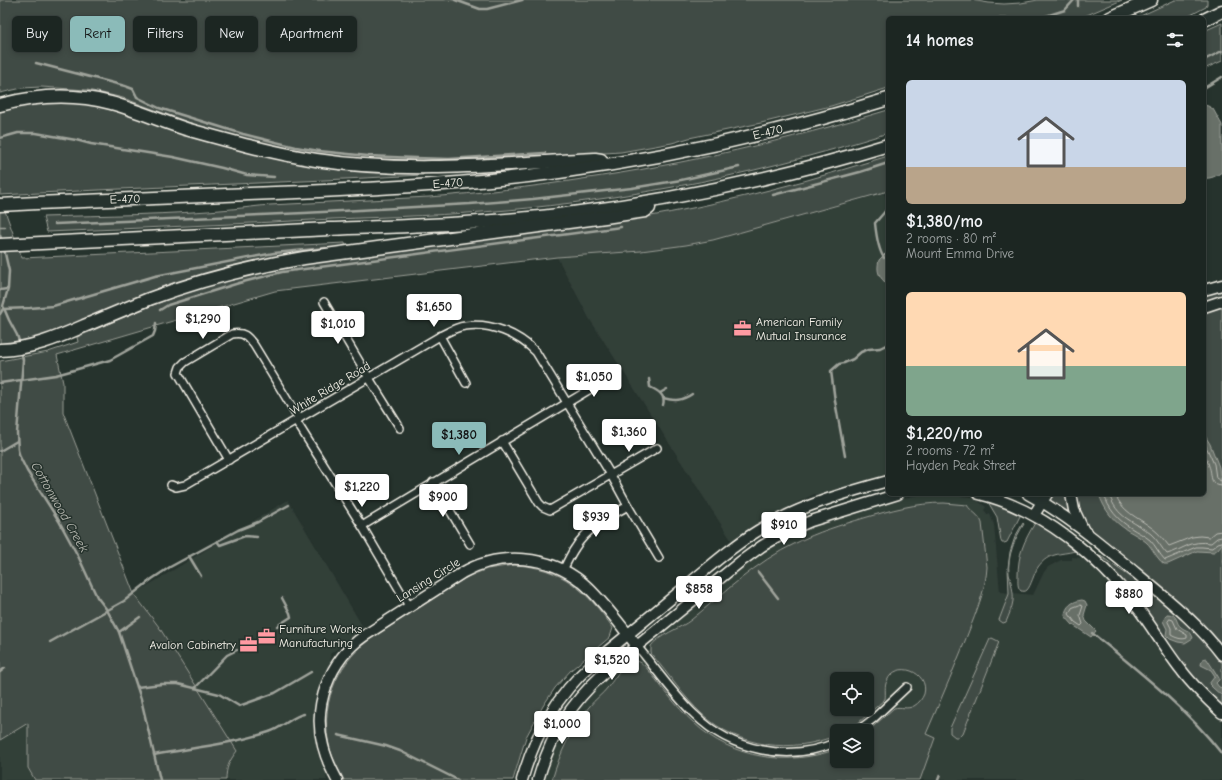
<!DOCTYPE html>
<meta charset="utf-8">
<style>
body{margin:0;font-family:"Comic Neue",sans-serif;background:#29322f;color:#f1f3f6;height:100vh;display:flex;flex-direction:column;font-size:15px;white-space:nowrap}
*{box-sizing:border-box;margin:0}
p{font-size:13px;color:#a0a5a5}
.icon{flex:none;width:22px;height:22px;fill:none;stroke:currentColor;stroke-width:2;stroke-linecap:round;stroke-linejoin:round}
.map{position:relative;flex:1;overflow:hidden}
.details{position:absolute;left:886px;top:16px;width:320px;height:480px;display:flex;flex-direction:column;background:#1c2622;border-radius:6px;box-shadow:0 2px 6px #0003,0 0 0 1px #3a4340}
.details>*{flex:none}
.hud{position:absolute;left:12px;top:16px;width:380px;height:36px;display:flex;gap:8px}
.buttons{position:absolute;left:830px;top:672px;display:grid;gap:8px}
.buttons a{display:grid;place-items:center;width:44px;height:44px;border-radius:6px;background:#1c2622;box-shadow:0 2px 6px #0003,0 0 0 1px #3a4340;font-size:20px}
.price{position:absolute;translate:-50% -34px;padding:0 9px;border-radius:4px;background:#fff;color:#222;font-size:13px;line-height:26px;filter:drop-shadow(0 1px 2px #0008)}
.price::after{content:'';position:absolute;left:50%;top:24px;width:12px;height:9px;margin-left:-6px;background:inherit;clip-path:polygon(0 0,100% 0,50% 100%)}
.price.current{background:#8bbbb9;color:#111}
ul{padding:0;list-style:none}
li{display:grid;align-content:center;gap:8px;height:212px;padding:0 20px}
li span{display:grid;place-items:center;height:124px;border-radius:6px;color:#555}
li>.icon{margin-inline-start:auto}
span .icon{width:72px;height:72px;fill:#fffc;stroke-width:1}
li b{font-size:17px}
h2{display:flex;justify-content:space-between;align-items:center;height:48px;padding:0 20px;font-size:17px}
.chip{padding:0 14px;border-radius:6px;background:#1c2622;box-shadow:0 2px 6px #0003,0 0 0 1px #3a4340;font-size:14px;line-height:36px}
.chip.current{background:#8bbbb9;color:#111}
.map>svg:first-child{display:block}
.built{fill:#333f39;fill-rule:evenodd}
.green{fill:#414b45;stroke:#9a9e96;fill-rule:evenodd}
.water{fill:#676f68;stroke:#9fa39b}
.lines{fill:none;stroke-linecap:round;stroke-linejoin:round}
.shore{stroke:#bcbdb5;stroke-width:1}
.stream{stroke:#9fa39b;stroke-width:2.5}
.street-casing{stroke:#f4f1e8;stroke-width:10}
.secondary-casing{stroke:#f4f1e8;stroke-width:13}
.highway-casing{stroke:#f4f1e8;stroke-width:15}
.street{stroke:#26332d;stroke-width:7}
.secondary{stroke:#26332d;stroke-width:10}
.highway{stroke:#26332d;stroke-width:12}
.labels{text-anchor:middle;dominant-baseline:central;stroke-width:3;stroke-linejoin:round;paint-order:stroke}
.street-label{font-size:12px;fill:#f4f1e8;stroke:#26332d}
.poi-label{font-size:12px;fill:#f4f1e8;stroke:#26332d;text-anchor:start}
.water-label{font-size:13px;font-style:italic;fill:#bcbdb5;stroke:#26332d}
</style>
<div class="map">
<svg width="1222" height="780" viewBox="0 0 1222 780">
<rect width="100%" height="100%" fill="#26332d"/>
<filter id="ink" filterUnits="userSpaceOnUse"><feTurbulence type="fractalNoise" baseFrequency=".025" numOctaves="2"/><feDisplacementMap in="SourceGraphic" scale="8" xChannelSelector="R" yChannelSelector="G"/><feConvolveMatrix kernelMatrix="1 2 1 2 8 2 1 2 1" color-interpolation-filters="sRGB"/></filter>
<g filter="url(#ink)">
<g class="built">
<path d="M884,193L888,204V476L823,496L814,494L789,507L785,511L733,543L589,318L557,257L641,251L686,245L713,240Z"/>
<path d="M941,494L972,497L977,500L986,507L984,510L988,515L990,514L994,525L1000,592L1033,595L1044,572L1048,567L1061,560H1072V557L1081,558L1087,561L1108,580L1118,591L1215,712L1222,719V780H543L553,749L568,721L587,696L617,669L619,672L627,663L633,660H637L651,649L654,642L664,635L663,632L744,565L768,548L791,535L817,524L889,501L918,495ZM837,679H867V709H837ZM837,731H867V761H837Z"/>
<path d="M288,500L364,629L330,654L331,664L322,682L318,694L315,713V731L317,749L321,761L327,774L326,778L327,780H226L227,766L231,758L237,751L159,627L134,594Z"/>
<path d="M0,573L28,723V768L35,780H0Z"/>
</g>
<g class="green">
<path d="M0,0H971L989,3L1004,4L1021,3L1038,0H1122L1080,18H888V88L831,106L761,123L689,138L672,143L621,152L439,163L367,161L283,149L215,132L123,98L102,93L87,90L41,87L22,88L0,93Z"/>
<path d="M1175,0H1207V4L1206,7L1185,18H1136Z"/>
<path d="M1222,23V61L1204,69V31Z"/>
<path d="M42,102H76L100,106L123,113L170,130L424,172L423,175C282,183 141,187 0,195V112L19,106Z"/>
<path d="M888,110V133C817,155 746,174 673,187C618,197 563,205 508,210C450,215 391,217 333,219C238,224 142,228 47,232L43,217C106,215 169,215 232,209C244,208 257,206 270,205C323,202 376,200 429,197C480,193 531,187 582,179C686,164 788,140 888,110Z"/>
<path d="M888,156V191L713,240L686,245L641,251L557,257L275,291L57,355L63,383V412L134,594L159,627L237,751C229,761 226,768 226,780H35L28,768V723L0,740V361L48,352L78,342L77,337L153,305L197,289L227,280L286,266L562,228C633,222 708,206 777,188C814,179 851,167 888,156Z"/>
<path d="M0,197L22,258L345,243L346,248L286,257L40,338L11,344H0Z"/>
<path d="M1222,289V297L1204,303V295Z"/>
<path d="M1222,306V649L1090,530L1083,521L1074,494H1204V312Z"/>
<path d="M1051,494H1066L1069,510L1067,511L1048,499Z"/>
<path d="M989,501L1021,514L1007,542L1004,543H1002L1001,541L997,517L988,502Z"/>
<path d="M944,503L967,505C971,512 979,514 982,523L987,567C986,586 979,605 972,623C958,660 942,697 926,734L935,738L920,780H552C560,753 571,729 589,707C595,699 603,694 608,687C617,676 629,651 644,665C660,684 675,706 694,723C732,759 789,767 837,749V761H867V732L894,708C901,706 907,710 914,706C919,703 922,699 924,694C930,672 896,659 887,681C884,686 886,693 885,699L857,724L845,731H837V735C792,754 739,748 702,714C684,697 669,675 653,656L651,653V646C657,636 681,628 691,620C724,593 756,562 796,543C817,532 841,525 864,518C891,510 916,503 944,503ZM837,679H867V709H837Z"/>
<path d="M1037,521L1061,538L1075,551C1060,555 1049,552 1038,567C1034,573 1031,586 1027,590C1025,592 1023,591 1021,591C1017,587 1018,582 1018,576C1018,554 1024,541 1035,523Z"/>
<path d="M1023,523L1024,524C1015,538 1007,556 1009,574C1011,583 1014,592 1013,601C1012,608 1009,615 1006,622L1003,623L999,620L1009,594L1008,568L1010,552L1015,537Z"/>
<path d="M1101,556L1116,567L1144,586L1182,618L1207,644L1222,663V707L1209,695L1186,670L1098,559Z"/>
<path d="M514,565C562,567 587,591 613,628L610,637L571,670L555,688L543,706L526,737L513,780H344C339,770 333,760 330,749C319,707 335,666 369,640L467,577L487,569Z"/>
<path d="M992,638L998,641L999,642L963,733L959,737H955L950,733V728L990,639Z"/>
</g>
<g class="water">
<path d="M1204,105L1208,106L1213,109L1222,125V172C1216,176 1211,179 1204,178Z"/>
<path d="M885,254H888V285C879,277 876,272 879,260Z"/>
<path d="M1204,434L1210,444L1219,467L1222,491V544L1218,549L1214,552L1197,551L1168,564H1164C1156,558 1153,548 1146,542C1140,537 1134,534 1127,530C1114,522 1104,510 1099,494H1204Z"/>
<path d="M1082,600L1085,601L1087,605L1084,615L1086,621L1096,631L1091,637L1073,625L1065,616C1065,606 1073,601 1082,600Z"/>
<path d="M1167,614C1179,614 1175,623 1181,627C1187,632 1190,629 1193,638L1185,643L1178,642L1170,639L1166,635L1167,629L1163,621Z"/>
<path d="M1205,658L1207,659L1219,678V680L1216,683L1219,687L1222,688V696L1213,688L1209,684L1215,676L1211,670L1201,665L1202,660Z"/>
</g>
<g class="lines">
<g class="shore">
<path d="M1204,442L1214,464L1216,478L1219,480L1222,481"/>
<path d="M1204,454C1206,458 1208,462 1209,466C1213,475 1208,485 1222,486"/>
<path d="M1104,494C1108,509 1118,520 1131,528C1137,532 1144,535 1150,540C1156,546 1159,554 1165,560L1196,547H1202L1212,548L1218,543L1222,542"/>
<path d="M1109,494C1117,519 1133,520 1151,534C1158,540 1161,548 1167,554C1185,549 1189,540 1211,543L1217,538L1222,537"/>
<path d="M1115,494C1123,513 1136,516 1152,528C1159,533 1164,540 1169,546L1192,537L1200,536L1209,537L1215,532L1222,531"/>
<path d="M1080,605L1083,606L1080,615L1083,624L1081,626L1075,622L1069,614L1072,608Z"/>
<path d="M1170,619L1173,620L1177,629L1187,635V638C1182,640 1176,638 1171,635V628L1168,622Z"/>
</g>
<g class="stream">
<path d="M455,0L480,9H487L522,0"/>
<path d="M1078,6V0"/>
<path d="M1043,17L1065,10L1074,0"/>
<path d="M1204,60L1222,51"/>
<path d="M36,63L125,86L133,89L137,97L159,108L243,134L296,147L319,151L368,156L415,158L449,159L545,153"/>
<path d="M1204,88L1222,77"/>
<path d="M0,138L18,133H36L76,140L91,144L173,157L222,168L247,175L274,177"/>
<path d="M773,195L860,172L888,163"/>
<path d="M55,224L304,213L470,204L533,199L632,188L681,180L739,167"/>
<path d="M0,227H5"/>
<path d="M0,235L2,242"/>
<path d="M4,249L9,271L8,289L3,306L9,320L17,335L20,344"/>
<path d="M884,258C878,249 876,233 875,223L888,208"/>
<path d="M0,290L7,289"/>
<path d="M160,310L168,305L239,283L282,272L621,227"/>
<path d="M0,314L3,309L30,308L53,306L155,276L274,253L326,248"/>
<path d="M21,351L23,360L17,433L18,450L20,457L27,471L59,521L79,558L97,597L107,610L119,632L141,699L160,780"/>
<path d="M649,379L650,387C658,391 666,395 663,405"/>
<path d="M0,383L56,375L110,360L153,336L155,331L156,323"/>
<path d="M660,393L667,389"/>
<path d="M663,398C675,401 682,401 692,394"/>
<path d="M0,451L17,441"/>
<path d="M845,456L835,401L831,371L839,364L844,363L853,359L861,352L869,349L880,348L888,344"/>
<path d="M217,541L220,545L245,536L257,537"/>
<path d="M189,556L201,576"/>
<path d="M758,572L778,598"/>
<path d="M277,626L291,617L290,613L282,598"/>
<path d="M119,632L140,617"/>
<path d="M1092,633C1117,653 1141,673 1165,694C1185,712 1205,732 1222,754"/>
<path d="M50,642L124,601L152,579L170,567L238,530L258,522L289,505"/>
<path d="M0,672L5,668"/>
<path d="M137,687L162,684H178L219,694L239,706L275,693L311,672"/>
<path d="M195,688L227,655L237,650"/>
<path d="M338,735L386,746L400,751L458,780"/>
<path d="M154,755C192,748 232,744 269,732C282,728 294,715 304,714"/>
<path d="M938,780L940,775"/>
</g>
<defs>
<g id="street">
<path d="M324,302L369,378L400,428"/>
<path d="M440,336L466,383"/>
<path d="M296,421L362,526L409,606"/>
<path d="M502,441L539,503L543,507L550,510L657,448"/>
<path d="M229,460L178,373L180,367L185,362L232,334C244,332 247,336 254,345L299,419"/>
<path d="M433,482L470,544"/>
<path d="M171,485L176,487L185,485L440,336C448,332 456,327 465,326C491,322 518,334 536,352L611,475L628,506L659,558"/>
<path d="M362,526L612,376"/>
<path d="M563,570C567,563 570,555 575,548C587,528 608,517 628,506"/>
<path d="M637,646C656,669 673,694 694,714C731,751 789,763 837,742"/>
<path d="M857,731L873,719L907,687"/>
</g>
<g id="secondary">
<path d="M1204,290L1222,285"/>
<path d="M1204,307L1222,301"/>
<path d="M979,494C1042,509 1098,556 1137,607C1153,628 1166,651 1182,671C1194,687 1208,700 1222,713"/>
<path d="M1028,494C1067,515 1102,545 1136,573C1168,600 1197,622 1222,655"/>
<path d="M1071,494L1074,510L1083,529"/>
<path d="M1034,515L1047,494"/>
<path d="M337,780C331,769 326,758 323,746C312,705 330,660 364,636L462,573C500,551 549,555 583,583C602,599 621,626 637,646"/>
<path d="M522,780C536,732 556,696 593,663C626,636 659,609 691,582C715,562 739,541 766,526C804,505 847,492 888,481"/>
<path d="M538,780C551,735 569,705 604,673L740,562L762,546L788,531L811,521L898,494"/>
</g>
<g id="highway">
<path d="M1110,18L1151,0"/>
<path d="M1204,20L1222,11"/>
<path d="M0,105C37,95 74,93 111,103C136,110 161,121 186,129C229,141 272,153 316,160C410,174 501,164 595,159L601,160"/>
<path d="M0,205L37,203C116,200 195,196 275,193C370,189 465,185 559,172C671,157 781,132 888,99"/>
<path d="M0,245C109,240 219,235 329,229C405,226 482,224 558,215C670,201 780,178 888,145"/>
<path d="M0,350C30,349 57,338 84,326C106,317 127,308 149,299C199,280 251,267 304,258L605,217L645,211L649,208"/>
</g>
</defs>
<use href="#street" class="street-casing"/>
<use href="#secondary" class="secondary-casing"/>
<use href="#highway" class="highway-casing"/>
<use href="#street" class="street"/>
<use href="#secondary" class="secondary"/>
<use href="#highway" class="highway"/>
</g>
</g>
<defs>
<symbol id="office-bare" viewBox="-9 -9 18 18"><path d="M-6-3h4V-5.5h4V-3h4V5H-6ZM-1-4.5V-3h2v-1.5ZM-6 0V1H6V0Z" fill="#ff9aa2" stroke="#26332d" stroke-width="2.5" paint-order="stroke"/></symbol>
</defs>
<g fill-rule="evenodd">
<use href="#office-bare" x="730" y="316" width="25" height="25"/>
<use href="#office-bare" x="254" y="624" width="25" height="25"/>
<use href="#office-bare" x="236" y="632" width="25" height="25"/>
</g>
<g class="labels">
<g class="street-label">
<text transform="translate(768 132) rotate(-14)">E-470</text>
<text transform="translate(448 183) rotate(-4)">E-470</text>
<text transform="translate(125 199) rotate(-2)">E-470</text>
<text transform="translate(330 388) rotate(-31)">White Ridge Road</text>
<text transform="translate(428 580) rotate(-32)">Lansing Circle</text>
</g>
<g class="poi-label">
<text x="756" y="322">American Family<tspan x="756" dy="14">Mutual Insurance</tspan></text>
<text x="279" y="629">Furniture Works<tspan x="279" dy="14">Manufacturing</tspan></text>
<text x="236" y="645" text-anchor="end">Avalon Cabinetry</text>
</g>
<g class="water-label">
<text transform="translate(60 507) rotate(60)">Cottonwood Creek</text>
</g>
</g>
</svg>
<div class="buttons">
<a><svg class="icon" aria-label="locate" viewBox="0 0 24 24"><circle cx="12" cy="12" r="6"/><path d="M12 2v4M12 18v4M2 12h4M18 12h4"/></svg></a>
<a><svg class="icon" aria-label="layers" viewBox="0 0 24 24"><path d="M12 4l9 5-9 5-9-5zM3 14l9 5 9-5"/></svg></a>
</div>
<b class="price" style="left:434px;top:328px">$1,650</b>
<b class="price" style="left:203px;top:340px">$1,290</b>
<b class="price" style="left:338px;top:345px">$1,010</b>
<b class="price" style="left:594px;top:398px">$1,050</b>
<b class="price" style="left:629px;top:453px">$1,360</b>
<b class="price current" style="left:459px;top:456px">$1,380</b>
<b class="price" style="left:362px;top:508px">$1,220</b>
<b class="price" style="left:443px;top:518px">$900</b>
<b class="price" style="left:596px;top:538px">$939</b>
<b class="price" style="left:784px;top:546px">$910</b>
<b class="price" style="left:699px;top:610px">$858</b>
<b class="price" style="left:1129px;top:615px">$880</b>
<b class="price" style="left:612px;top:681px">$1,520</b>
<b class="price" style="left:562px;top:745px">$1,000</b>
<div class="hud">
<a class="chip">Buy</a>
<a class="chip current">Rent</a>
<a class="chip">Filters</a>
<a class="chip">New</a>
<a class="chip">Apartment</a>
</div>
<section class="details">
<h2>14 homes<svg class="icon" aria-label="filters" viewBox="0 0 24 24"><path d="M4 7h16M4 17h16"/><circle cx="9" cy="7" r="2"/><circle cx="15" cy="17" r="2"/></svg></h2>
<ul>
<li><span style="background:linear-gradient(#c9d6e8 70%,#b9a48a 0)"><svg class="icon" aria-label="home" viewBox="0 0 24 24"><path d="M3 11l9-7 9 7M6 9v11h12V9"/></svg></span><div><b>$1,380/mo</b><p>2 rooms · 80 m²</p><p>Mount Emma Drive</p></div></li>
<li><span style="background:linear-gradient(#ffd9b3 60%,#7fa58c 0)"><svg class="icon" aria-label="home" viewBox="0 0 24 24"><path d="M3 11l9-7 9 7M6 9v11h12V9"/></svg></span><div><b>$1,220/mo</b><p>2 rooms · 72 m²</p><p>Hayden Peak Street</p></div></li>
</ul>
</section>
</div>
